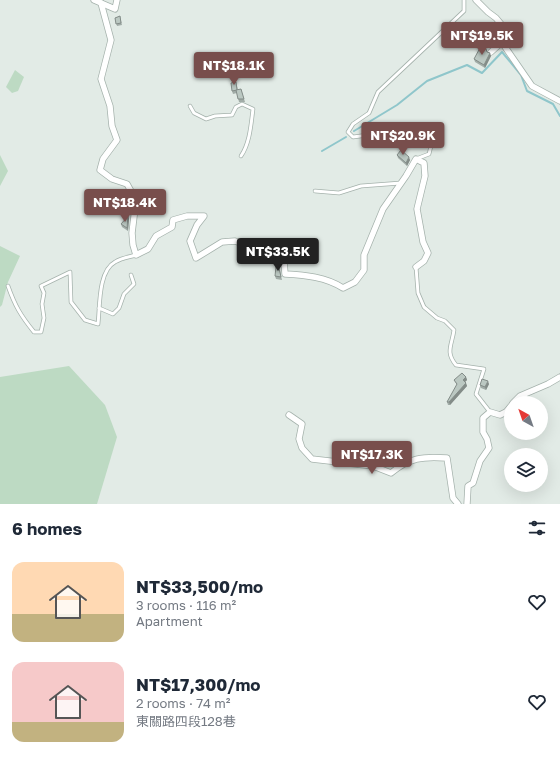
<!DOCTYPE html>
<meta charset="utf-8">
<style>
body{margin:0;font-family:"Golos Text","Noto Sans TC",sans-serif;background:#f2f2f3;color:#1f2937;height:100vh;display:flex;flex-direction:column;font-size:15px;white-space:nowrap}
*{box-sizing:border-box;margin:0}
p{font-size:13px;color:#747a83}
.icon{flex:none;width:22px;height:22px;fill:none;stroke:currentColor;stroke-width:2;stroke-linecap:round;stroke-linejoin:round}
.map{position:relative;height:504px;overflow:hidden}
.drawer{display:flex;flex-direction:column;background:#fff;flex:1}
.drawer>*{flex:none}
.needle{width:26px;rotate:320deg}
.controls{position:absolute;left:504px;top:396px;display:grid;gap:8px}
.controls a{display:grid;place-items:center;width:44px;height:44px;border-radius:50%;background:#fff;box-shadow:0 4px 16px #0002;font-size:20px}
.price{position:absolute;translate:-50% -34px;padding:0 9px;border-radius:4px;background:#784e4c;color:#fff;font-size:13px;line-height:26px;filter:drop-shadow(0 1px 2px #0008)}
.price::after{content:'';position:absolute;left:50%;top:24px;width:12px;height:9px;margin-left:-6px;background:inherit;clip-path:polygon(0 0,100% 0,50% 100%)}
.price.on{background:#222;color:#fff}
ul{padding:0;list-style:none}
li{display:flex;align-items:center;gap:12px;height:100px;padding:0 12px}
li span{display:grid;place-items:center;flex:none;width:112px;height:80px;border-radius:12px;color:#555}
li>.icon{margin-inline-start:auto}
span .icon{width:48px;height:48px;fill:#fffc;stroke-width:1}
li b{font-size:17px}
h2{display:flex;justify-content:space-between;align-items:center;height:48px;padding:0 12px;font-size:17px}
.map>svg:first-child{display:block}
.green{fill:#bddac3}
.lines{fill:none;stroke-linecap:round;stroke-linejoin:round}
.stream{stroke:#8fc6cb;stroke-width:2}
.lane-casing{stroke:#a5b2ac;stroke-width:4.5}
.street-casing{stroke:#a5b2ac;stroke-width:7}
.lane{stroke:#fff;stroke-width:3}
.street{stroke:#fff;stroke-width:5.5}
.wall{fill:#a1aca7}
.shaded-wall{fill:#838c88}
.building{fill:#bbc8c2;stroke:#838c88}
</style>
<div class="map">
<svg width="560" height="504" viewBox="0 0 560 504">
<rect width="100%" height="100%" fill="#e2ebe6"/>
<g class="green">
<path d="M15,70L24,77L18,91L12,93L6,87Z"/>
<path d="M0,155L8,171L0,186Z"/>
<path d="M0,246L20,256L8,282L2,305L0,307Z"/>
<path d="M69,366L105,405L117,437L97,504H0V377Z"/>
</g>
<g class="lines">
<g class="stream">
<path d="M354,131L397,105L427,81L467,65L482,73L502,52L521,75L527,91L553,104L560,116"/>
<path d="M322,151L346,137"/>
</g>
<defs>
<g id="lane">
<path d="M190,106L194,113L206,119L215,116L232,115L236,107L242,104L253,109C251,124 250,143 241,156"/>
<path d="M416,159L429,154L431,146L424,139L404,142L382,141L368,135L353,137L348,132L353,124L369,113L378,92L464,11V0"/>
<path d="M315,191L339,193L361,186L401,183"/>
<path d="M416,267L418,293L424,307L437,318L445,321L454,330C452,345 445,352 456,365L484,369L476,394L490,412"/>
<path d="M8,286C15,306 21,316 34,332H41L44,318L42,304L44,293L41,286L70,272L71,302L85,320L98,324C100,307 98,271 115,262C121,258 129,257 136,255"/>
<path d="M99,308L113,314L119,308L124,294L134,284L131,275"/>
</g>
<g id="street">
<path d="M94,0L115,9L117,0"/>
<path d="M476,0L488,12L496,18L501,24V38L503,44L532,86L560,101"/>
<path d="M101,3L111,40L101,79L110,106L112,126L117,140L103,159L100,170L112,179L127,184L136,200L132,233L133,245L136,255L148,249L156,236L172,227L173,220L187,216H204L197,225L190,241L196,258L222,242L235,241L276,256L284,261L285,274C305,275 326,277 343,288L355,282L364,270V255L383,209L406,176L416,159L424,163L425,176L417,209L423,242L428,253L424,261L416,267"/>
<path d="M491,52L502,42"/>
<path d="M513,403L520,396L548,384L560,377"/>
<path d="M289,415L302,424L299,439L302,448L312,459L373,466L391,473C409,458 423,456 447,458L453,498L458,504"/>
<path d="M467,504L468,486L473,483L480,461L489,448L487,439L483,432V418L490,412L500,415L506,412L511,406"/>
</g>
</defs>
<use href="#lane" class="lane-casing"/>
<use href="#street" class="street-casing"/>
<use href="#lane" class="lane"/>
<use href="#street" class="street"/>
</g>
<g class="wall">
<path d="M120,16L122,25L117,26L115,18Z"/>
<path d="M487,52L491,56L485,68L475,62L474,59Z"/>
<path d="M237,86L238,90L241,89L245,102H239L237,93L233,94L232,91Z"/>
<path d="M397,155L410,160L407,166L398,158Z"/>
<path d="M128,216L129,219L128,231L122,227L121,224Z"/>
<path d="M280,271L282,280L276,279L275,276Z"/>
<path d="M466,377L467,380L465,382L467,386L450,405H448L447,402L457,385L454,380Z"/>
<path d="M489,384L486,390L481,388L480,385Z"/>
</g>
<g class="shaded-wall">
<path d="M490,53L491,56L485,68L484,65Z"/>
<path d="M409,157L410,160L407,166L406,163Z"/>
<path d="M128,216L129,219L128,231L127,228Z"/>
<path d="M466,377L467,380L464,383L463,380Z"/>
<path d="M488,381L489,384L486,390L485,387Z"/>
<path d="M466,383L467,386L450,405L449,402Z"/>
</g>
<g class="building">
<path d="M120,16L121,23L116,24L115,18Z"/>
<path d="M481,46L486,49L487,52L490,53L484,65L474,59Z"/>
<path d="M236,82L237,90L232,91L231,83Z"/>
<path d="M241,89L244,99H238L236,90Z"/>
<path d="M401,150L409,157L406,163L397,155Z"/>
<path d="M128,216L127,228L121,224Z"/>
<path d="M276,267L279,268L281,277L275,276Z"/>
<path d="M462,373L466,377L463,380L466,383L449,402H447L457,384L454,380Z"/>
<path d="M482,379L488,381L485,387L480,385Z"/>
</g>
</svg>
<div class="controls">
<a><svg class="needle" viewBox="-14 -14 28 28"><path d="M0-13l5 13h-10z" fill="#e53935"/><path d="M0 13l5-13h-10z" fill="#747a83"/></svg></a>
<a><svg class="icon" aria-label="layers" viewBox="0 0 24 24"><path d="M12 4l9 5-9 5-9-5zM3 14l9 5 9-5"/></svg></a>
</div>
<b class="price" style="left:482px;top:56px">NT$19.5K</b>
<b class="price" style="left:234px;top:86px">NT$18.1K</b>
<b class="price" style="left:403px;top:156px">NT$20.9K</b>
<b class="price" style="left:125px;top:223px">NT$18.4K</b>
<b class="price on" style="left:278px;top:272px">NT$33.5K</b>
<b class="price" style="left:372px;top:475px">NT$17.3K</b>
</div>
<section class="drawer">
<h2>6 homes<svg class="icon" aria-label="filters" viewBox="0 0 24 24"><path d="M4 7h16M4 17h16"/><circle cx="9" cy="7" r="2"/><circle cx="15" cy="17" r="2"/></svg></h2>
<ul>
<li><span style="background:linear-gradient(#ffd9b3 65%,#c2b280 0)"><svg class="icon" aria-label="home" viewBox="0 0 24 24"><path d="M3 11l9-7 9 7M6 9v11h12V9"/></svg></span><div><b>NT$33,500/mo</b><p>3 rooms · 116 m²</p><p>Apartment</p></div><svg class="icon" aria-label="heart" viewBox="0 0 24 24"><path d="M12 20l-8-8c-3-5 5-10 8-4 3-6 11-1 8 4z"/></svg></li>
<li><span style="background:linear-gradient(#f6c9c9 75%,#c2b280 0)"><svg class="icon" aria-label="home" viewBox="0 0 24 24"><path d="M3 11l9-7 9 7M6 9v11h12V9"/></svg></span><div><b>NT$17,300/mo</b><p>2 rooms · 74 m²</p><p>東關路四段128巷</p></div><svg class="icon" aria-label="heart" viewBox="0 0 24 24"><path d="M12 20l-8-8c-3-5 5-10 8-4 3-6 11-1 8 4z"/></svg></li>
</ul>
</section>
